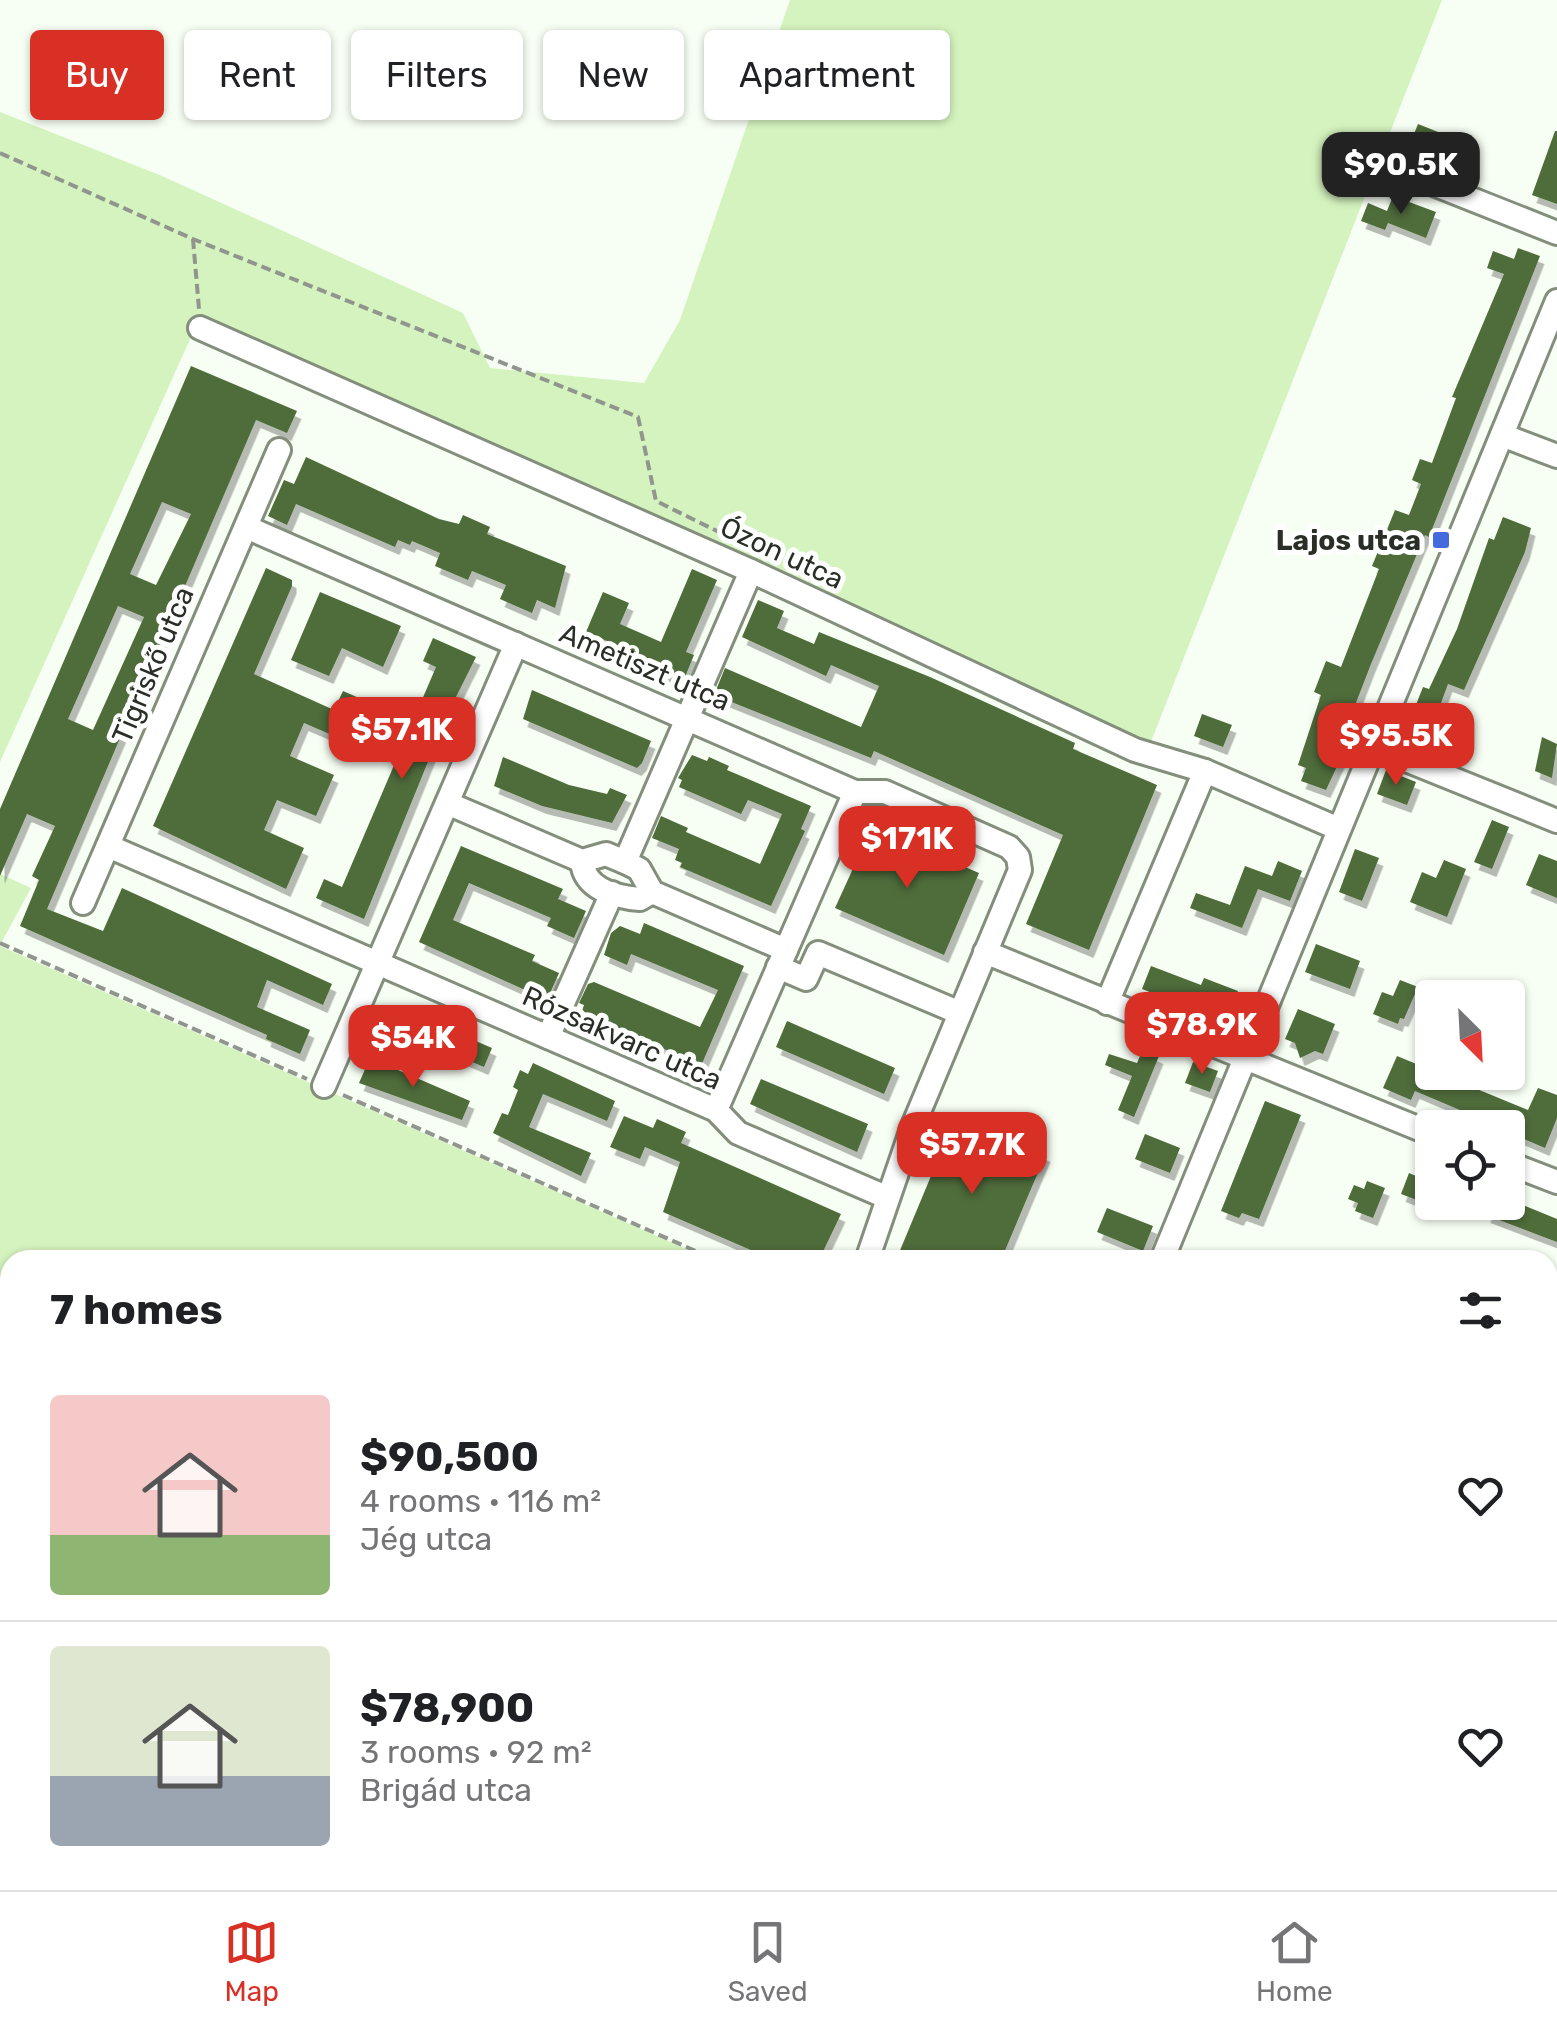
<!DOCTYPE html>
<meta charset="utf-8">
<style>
body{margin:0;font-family:Rubik,sans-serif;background:#f6f6f6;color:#202124;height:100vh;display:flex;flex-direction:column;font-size:38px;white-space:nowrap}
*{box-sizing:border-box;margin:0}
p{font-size:32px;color:#757577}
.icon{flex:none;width:55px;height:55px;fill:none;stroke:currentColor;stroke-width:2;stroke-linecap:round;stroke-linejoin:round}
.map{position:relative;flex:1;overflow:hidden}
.sheet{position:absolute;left:0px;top:1250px;width:1558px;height:640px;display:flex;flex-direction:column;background:#fff;border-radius:30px 30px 0 0;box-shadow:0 2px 8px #0004}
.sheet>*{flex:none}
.banner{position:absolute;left:30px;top:30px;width:1000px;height:90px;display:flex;gap:20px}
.needle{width:65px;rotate:156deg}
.buttons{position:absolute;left:1415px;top:980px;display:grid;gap:20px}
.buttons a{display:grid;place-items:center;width:110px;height:110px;border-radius:10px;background:#fff;box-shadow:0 2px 8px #0004;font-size:50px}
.price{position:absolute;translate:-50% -85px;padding:0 22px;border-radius:20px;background:#d93025;color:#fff;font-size:32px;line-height:65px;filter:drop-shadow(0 2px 5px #0008)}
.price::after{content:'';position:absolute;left:50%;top:60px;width:30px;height:22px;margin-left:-15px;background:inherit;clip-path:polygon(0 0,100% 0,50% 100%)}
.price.current{background:#222;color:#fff}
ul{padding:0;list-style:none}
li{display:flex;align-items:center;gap:30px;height:250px;padding:0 50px}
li+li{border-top:2px solid #e0e0e0}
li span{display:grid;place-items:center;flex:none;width:280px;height:200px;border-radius:10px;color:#555}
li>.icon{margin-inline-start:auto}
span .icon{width:120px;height:120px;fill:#fffc;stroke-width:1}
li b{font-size:42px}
h2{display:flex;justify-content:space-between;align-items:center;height:120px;padding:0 50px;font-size:42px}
.pill{padding:0 35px;border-radius:10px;background:#fff;box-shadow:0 2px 8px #0004;font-size:35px;line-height:90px}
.pill.current{background:#d93025;color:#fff}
.tabs{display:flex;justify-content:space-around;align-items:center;height:140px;border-top:2px solid #e0e0e0;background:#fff;font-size:28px;color:#757577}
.tabs a{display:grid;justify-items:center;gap:5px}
.tabs .current{color:#d93025}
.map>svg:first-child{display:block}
.green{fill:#d4f3be}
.building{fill:#506c3b;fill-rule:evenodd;filter:url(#shadow)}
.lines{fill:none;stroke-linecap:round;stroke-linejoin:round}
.minor-casing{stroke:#848e7d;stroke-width:28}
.path{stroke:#90968d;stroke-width:4;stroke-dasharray:10 5;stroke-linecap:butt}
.minor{stroke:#fff;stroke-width:22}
.poi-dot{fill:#446bdd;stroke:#fff;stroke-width:4}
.labels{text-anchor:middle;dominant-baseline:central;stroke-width:10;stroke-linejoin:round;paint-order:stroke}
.poi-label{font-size:28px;font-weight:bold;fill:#292e27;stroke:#fff;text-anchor:end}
.street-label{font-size:28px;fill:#292e27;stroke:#fff}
</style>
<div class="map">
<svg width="1557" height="1890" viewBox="0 0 1557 1890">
<defs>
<filter id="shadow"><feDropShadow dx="4.5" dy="8" stdDeviation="0" flood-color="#0004"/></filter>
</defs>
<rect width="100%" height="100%" fill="#f7fef3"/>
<g class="green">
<path d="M790,0H1442L1145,757L191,337L0,762V112L162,176L463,313L490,368L644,383L680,320Z"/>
<path d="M0,874L31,888L0,945Z"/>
<path d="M0,946L711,1260H10V1488L0,1484Z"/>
</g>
<g class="building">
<path d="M1418,124L1466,143L1458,165L1409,146Z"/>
<path d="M1555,131H1557V204L1532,195Z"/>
<path d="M1393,196L1436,212L1426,238L1388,223L1385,230L1361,221L1368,203L1387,211Z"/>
<path d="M1518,248L1540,256L1429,537L1425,535L1371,664L1347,726L1355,728L1326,790L1301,781L1306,768L1298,765L1321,695L1314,692L1326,661L1341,667L1379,569L1372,566L1395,510L1409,515L1421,484L1412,480L1420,459L1432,463L1456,398L1452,397L1504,274L1487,268L1493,251L1514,259Z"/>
<path d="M191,366L297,411L287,433L256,420L47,909L103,931L122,888L332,984L323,1005L267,980L257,1007L310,1030L300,1054L266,1039L267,1035L20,926L39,880L32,876L55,826L27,814L0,876V809ZM162,502L191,514L156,585L130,574ZM118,606L144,617L93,730L68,719Z"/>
<path d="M306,457L439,519L459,524L463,515L490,527L487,534L566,566L555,608L537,600L532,613L500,599L506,585L472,571L468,580L435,566L440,553L412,541L410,545L398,540L395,547L296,504L287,525L268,516L284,480L294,484Z"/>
<path d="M1503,517L1531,528L1525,552L1464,690L1448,684L1431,730L1436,732L1429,750L1402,740L1423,687L1429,689L1457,629L1489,538L1494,540Z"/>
<path d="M266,568L292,580V586L254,674L334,710L343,691L366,701L348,742L304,723L290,756L334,775L316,816L277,800L264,830L304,848L286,889L153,826Z"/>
<path d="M692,569L717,580L686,652L694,655L683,682L625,658L628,650L586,632L603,592L629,603L620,624L661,642Z"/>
<path d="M320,592L401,626L383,667L342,648L329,676L291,660Z"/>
<path d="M758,600L784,611L777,628L814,644L819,632L930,677L1075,743L1073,749L1157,785L1089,950L1026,924L1063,835L874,751L871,758L714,695L725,668L861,727L879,686L831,665L826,676L742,637Z"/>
<path d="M433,638L476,657L447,715L364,919L316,898L324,879L342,887L436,667L423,661Z"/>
<path d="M532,690L651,741L642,763L637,768L523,719Z"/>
<path d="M1202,714L1232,725L1223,747L1194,736Z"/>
<path d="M1542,737L1557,744L1552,778L1535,771Z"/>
<path d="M692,755L707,761L709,757L729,766L727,770L811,806L801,829L805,831L771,906L680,867L682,863L675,860L679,849L652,838L661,816L688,828L686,832L760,864L782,814L748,800L741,814L679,787L682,780L678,778Z"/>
<path d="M503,757L569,785L607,794L610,788L627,795L612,823L542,806L494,786Z"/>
<path d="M1386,770L1416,782L1407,805L1377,794Z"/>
<path d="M1492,820L1509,827L1492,869L1474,862Z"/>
<path d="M872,827L979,873L944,955L835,908Z"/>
<path d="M461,846L563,889L558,899L586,911L574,938L547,926L551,918L469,883L453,920L535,955L532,961L559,973L547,1000L419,942Z"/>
<path d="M1355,849L1379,858L1362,901L1339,892Z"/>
<path d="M1539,854L1557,861V898L1526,885Z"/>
<path d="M1444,860L1466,869L1447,917L1410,902L1422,872L1436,878Z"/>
<path d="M1278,861L1302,871L1290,901L1258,889L1242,928L1190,908L1196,893L1230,905L1245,866L1272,876Z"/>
<path d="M644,923L744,966L701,1066L582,1011L584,1005L579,1003L588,984L594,982L700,1027L718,990L631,954L627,965L604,955L611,933L620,926L640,934Z"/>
<path d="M1316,944L1360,961L1350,989L1305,972Z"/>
<path d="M1151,966L1201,985L1204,978L1238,991L1226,1022L1142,989Z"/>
<path d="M1400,980L1418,987L1404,1019L1400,1018L1398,1024L1373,1014L1382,992L1393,996Z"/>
<path d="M392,1005L492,1048L484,1067L422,1041L419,1048L380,1031Z"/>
<path d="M1298,1009L1335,1024L1323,1054L1315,1051L1300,1058L1295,1043L1285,1039Z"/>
<path d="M787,1021L895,1068L884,1094L776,1047Z"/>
<path d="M1143,1049L1159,1056L1134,1117L1118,1110L1132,1076L1105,1065L1109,1054L1137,1063Z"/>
<path d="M1397,1056L1528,1110L1538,1088L1557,1095V1118L1545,1148L1517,1136L1521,1128H1483L1471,1123L1474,1116L1415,1091L1411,1100L1383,1088Z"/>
<path d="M370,1058L470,1101L462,1120L359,1083Z"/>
<path d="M1193,1062L1218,1071L1210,1092L1185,1083Z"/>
<path d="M533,1063L615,1101L607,1121L543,1094L529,1127L591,1153L581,1176L493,1133L502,1113L508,1115L518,1090L513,1087L520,1070L528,1074Z"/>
<path d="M761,1079L868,1124L857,1152L750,1104Z"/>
<path d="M1265,1101L1301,1115L1259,1219L1242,1213L1239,1218L1221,1211Z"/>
<path d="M624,1116L653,1128L657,1119L686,1132L681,1143L841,1214L819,1260H774L663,1212L680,1162L645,1147L640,1159L610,1147Z"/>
<path d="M956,1116L1046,1154L1025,1203L1001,1260H896Z"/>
<path d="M1145,1134L1180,1148L1170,1173L1135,1159Z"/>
<path d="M1421,1163L1432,1168L1422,1202L1401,1194L1409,1173L1416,1176Z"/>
<path d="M1367,1181L1385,1188L1373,1218L1355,1211L1358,1203L1348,1199L1354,1185L1364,1189Z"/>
<path d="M1508,1199L1557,1219V1242L1486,1215L1490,1202Z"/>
<path d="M1107,1208L1153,1226L1143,1251L1097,1232Z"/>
</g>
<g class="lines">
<defs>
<g id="minor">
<path d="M1383,164L1557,233"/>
<path d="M200,328L751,571L1135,750L1205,771L1339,829"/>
<path d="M1502,435L1557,456"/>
<path d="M246,527L855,792H885L1009,847L1018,857L1020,870L913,1126L867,1260"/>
<path d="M1374,747L1557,821"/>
<path d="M447,803L582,861L606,854L625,862L639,869L652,892L786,950"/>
<path d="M108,846L716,1110L738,1133L886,1197"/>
<path d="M582,861C584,889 615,897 640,899L652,892"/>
<path d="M625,862L751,571"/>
<path d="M83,903L279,450"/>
<path d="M985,952L1432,1134"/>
<path d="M778,967L806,979L818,953L960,1013"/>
<path d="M1107,1003L1205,771"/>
<path d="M548,1037L612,893"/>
<path d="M324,1086L516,644"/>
<path d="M716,1110L855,792"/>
<path d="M1508,1163L1557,1182"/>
<path d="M1162,1260L1557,301"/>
<path d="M1548,1570L1557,1548"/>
<path d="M1548,1594L1557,1598"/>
<path d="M0,1633L10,1637"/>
<path d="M553,1880L561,1890"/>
<path d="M1294,1880L1318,1890"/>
<path d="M904,1890L908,1880"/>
<path d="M1413,1890L1417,1880"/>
</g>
</defs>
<use href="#minor" class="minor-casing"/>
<g class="path">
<path d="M0,153L193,239L638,417L656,501L721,533"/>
<path d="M193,239L199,309"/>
<path d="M0,943L307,1079"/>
<path d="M343,1095L716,1260"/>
</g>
<use href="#minor" class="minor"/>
</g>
<rect class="poi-dot" x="1431" y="530" width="20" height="20" rx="5"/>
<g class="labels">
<g class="poi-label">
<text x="1421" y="540">Lajos utca</text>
</g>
<g class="street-label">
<text transform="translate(782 553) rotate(25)">Ózon utca</text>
<text transform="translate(153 665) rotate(-67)">Tigriskő utca</text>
<text transform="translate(645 667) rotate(23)">Ametiszt utca</text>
<text transform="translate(622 1038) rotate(24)">Rózsakvarc utca</text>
</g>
</g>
</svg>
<div class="buttons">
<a><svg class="needle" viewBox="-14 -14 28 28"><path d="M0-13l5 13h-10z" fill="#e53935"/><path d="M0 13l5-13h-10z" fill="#757577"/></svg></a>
<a><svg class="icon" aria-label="locate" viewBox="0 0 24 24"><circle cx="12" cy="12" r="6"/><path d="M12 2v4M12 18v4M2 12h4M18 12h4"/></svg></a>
</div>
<b class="price current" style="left:1401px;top:217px">$90.5K</b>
<b class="price" style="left:402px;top:782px">$57.1K</b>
<b class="price" style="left:1396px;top:788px">$95.5K</b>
<b class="price" style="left:907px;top:891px">$171K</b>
<b class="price" style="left:1202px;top:1077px">$78.9K</b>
<b class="price" style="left:413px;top:1090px">$54K</b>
<b class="price" style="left:972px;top:1197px">$57.7K</b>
<div class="banner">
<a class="pill current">Buy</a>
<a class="pill">Rent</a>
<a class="pill">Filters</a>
<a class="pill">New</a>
<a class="pill">Apartment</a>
</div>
<section class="sheet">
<h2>7 homes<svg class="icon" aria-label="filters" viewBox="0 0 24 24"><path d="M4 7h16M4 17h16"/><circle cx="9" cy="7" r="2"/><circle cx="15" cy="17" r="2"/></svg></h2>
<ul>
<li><span style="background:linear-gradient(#f6c9c9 70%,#8fb573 0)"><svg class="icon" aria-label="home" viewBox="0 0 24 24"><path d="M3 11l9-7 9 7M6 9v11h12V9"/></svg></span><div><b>$90,500</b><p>4 rooms · 116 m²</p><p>Jég utca</p></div><svg class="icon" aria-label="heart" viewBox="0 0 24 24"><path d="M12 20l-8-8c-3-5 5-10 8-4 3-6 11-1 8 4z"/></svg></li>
<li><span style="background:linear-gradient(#dfe7d0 65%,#9aa5b1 0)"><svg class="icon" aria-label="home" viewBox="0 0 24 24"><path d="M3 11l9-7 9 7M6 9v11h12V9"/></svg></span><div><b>$78,900</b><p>3 rooms · 92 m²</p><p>Brigád utca</p></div><svg class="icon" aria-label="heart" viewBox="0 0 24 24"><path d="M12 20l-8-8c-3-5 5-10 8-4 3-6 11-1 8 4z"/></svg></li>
</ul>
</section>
</div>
<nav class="tabs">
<a class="current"><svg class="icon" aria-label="map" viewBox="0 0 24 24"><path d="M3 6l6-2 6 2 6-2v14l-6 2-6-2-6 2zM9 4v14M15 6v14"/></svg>Map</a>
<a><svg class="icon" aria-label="saved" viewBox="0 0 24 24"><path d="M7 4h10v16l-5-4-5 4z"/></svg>Saved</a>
<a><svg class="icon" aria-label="home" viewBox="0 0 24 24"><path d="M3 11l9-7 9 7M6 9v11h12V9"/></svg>Home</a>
</nav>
